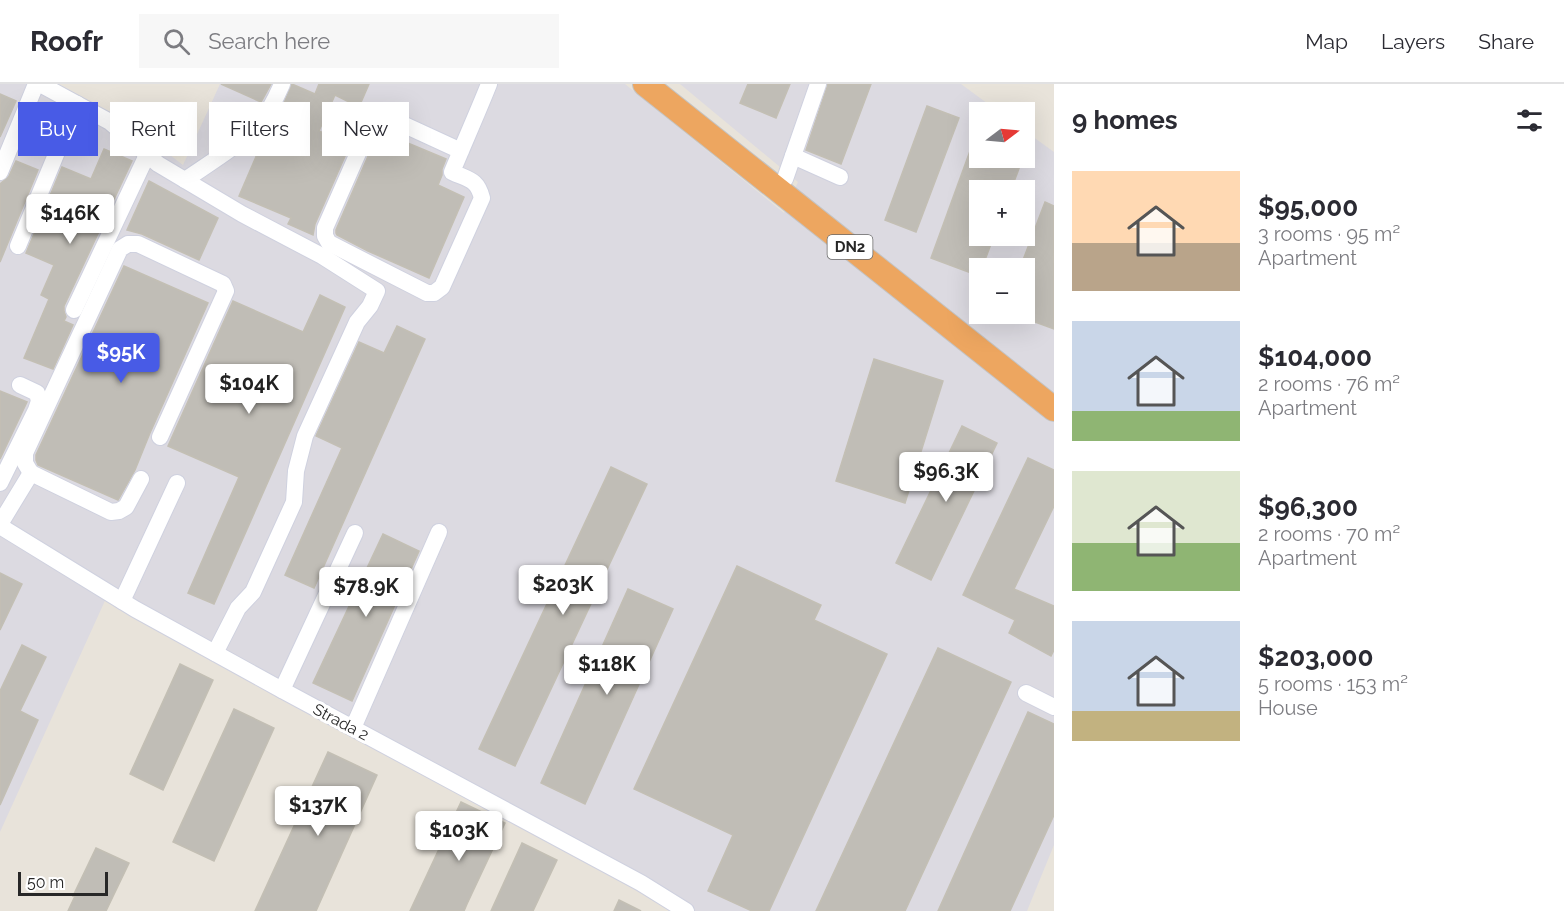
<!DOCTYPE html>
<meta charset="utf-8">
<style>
body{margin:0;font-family:Raleway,sans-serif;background:#f7f7f7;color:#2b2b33;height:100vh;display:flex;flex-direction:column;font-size:22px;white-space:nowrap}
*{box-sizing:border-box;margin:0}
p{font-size:20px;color:#7c7c81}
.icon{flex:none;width:33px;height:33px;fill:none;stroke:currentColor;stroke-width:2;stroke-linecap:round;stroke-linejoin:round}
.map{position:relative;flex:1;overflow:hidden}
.drawer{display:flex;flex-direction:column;background:#fff;width:510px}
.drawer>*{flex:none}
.guide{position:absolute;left:18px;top:18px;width:570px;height:54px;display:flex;gap:12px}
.needle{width:39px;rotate:74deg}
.buttons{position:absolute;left:969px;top:18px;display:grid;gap:12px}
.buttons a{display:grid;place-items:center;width:66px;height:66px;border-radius:0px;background:#fff;box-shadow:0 6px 24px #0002;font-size:30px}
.scale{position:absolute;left:18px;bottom:15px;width:90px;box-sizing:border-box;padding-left:6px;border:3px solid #272727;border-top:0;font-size:16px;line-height:21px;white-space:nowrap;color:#272727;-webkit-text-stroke:4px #fff;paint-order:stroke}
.price{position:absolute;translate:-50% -51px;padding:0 14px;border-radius:6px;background:#fff;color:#222;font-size:20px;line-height:39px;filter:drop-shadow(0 2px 3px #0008)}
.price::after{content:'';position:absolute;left:50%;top:36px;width:18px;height:14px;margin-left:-9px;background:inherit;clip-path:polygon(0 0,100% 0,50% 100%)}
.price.selected{background:#485be6;color:#fff}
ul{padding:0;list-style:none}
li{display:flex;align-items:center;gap:18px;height:150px;padding:0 18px}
li span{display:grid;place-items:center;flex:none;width:168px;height:120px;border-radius:0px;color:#555}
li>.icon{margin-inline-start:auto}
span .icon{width:72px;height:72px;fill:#fffc;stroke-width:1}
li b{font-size:26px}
h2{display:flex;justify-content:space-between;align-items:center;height:72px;padding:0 18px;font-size:26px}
.pill{padding:0 21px;border-radius:0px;background:#fff;box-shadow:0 6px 24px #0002;font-size:21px;line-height:54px}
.pill.selected{background:#485be6;color:#fff}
header{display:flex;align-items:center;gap:36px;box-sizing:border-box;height:84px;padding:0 30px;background:#fff;border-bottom:2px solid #e1e1e2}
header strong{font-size:28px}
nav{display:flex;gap:33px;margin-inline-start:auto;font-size:21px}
.search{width:420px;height:54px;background:#f7f7f7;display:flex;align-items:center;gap:15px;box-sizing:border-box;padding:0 21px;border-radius:0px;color:#7c7c81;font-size:22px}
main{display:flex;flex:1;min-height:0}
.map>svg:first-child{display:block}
.industrial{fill:#dcdae1;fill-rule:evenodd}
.building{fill:#c0bdb6;stroke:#c3bfb4;stroke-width:1.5}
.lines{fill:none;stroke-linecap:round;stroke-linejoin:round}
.minor-casing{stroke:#cfd1df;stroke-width:18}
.highway-casing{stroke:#c3c3c3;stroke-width:26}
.minor{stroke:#fff;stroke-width:16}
.highway{stroke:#eda660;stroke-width:24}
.labels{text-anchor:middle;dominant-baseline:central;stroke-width:6;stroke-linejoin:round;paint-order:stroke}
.shield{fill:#fff;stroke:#686868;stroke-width:1.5}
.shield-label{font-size:15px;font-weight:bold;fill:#272727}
.street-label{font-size:16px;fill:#272727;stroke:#fff}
</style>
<header>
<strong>Roofr</strong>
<div class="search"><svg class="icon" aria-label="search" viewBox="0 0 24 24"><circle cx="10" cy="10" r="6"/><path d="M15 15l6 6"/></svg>Search here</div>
<nav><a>Map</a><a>Layers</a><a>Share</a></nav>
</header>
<main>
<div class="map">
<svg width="1054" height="827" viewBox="0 0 1054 827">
<rect width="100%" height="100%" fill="#e8e3da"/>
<path class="industrial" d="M0,0H56L123,35L183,81L220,0H625L784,129L798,98L680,0H961L999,28H980V74H1024L1025,47L1054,68V761L1027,827H686L108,510L0,748ZM980,106H1024V152H980ZM980,184H1024V230H980Z"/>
<g class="building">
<path d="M221,0H271L261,18Z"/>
<path d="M292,0L315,10L319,0H369L359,23L335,11L319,47L350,61L315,140L313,151L288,140L291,134L239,112L267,47L281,26Z"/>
<path d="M748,0H790L776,34L740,19Z"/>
<path d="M828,0H871L841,80L806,66Z"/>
<path d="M0,10L16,17L0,53Z"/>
<path d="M927,22L959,34L916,148L885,136Z"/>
<path d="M978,45H980V74H1005L1021,79L1011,106H980V152H994L982,184H980L979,192L931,174Z"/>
<path d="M379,47L446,75L442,85V91L438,101L464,113L429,194L368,167L337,151L336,149V146Z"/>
<path d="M104,65L132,77L64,222V227L66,233L64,237L73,241L53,285L24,274L49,215L41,211L54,181L26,169L62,83L91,95Z"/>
<path d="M16,77L38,86L0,178V100L9,92Z"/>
<path d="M149,97L218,134L199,176L142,150L127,146Z"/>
<path d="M1045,118L1054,122V245L1024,234V184H1020Z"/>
<path d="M124,182L208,219L150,349L135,386L118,416L38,381L36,376V371Z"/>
<path d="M320,211L345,223L214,520L188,509L239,393L168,362L233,217L303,248Z"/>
<path d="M397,242L425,255L314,504L285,491L342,364L316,352L359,258L384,269Z"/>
<path d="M874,275L943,297L905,419L836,397Z"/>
<path d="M0,307L27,318L0,375Z"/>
<path d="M962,342L997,359L931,496L896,479Z"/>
<path d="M1028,374L1054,386V422L1014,505L1054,522V566L1051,572L1009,549L1015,536L963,511Z"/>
<path d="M611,383L647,400L515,682L479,665Z"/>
<path d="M383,450L419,467L352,617L313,599Z"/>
<path d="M737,482L821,521L814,536L887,570L769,827H752L708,807L733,751L634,705Z"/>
<path d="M0,489L22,500L0,546Z"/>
<path d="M628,505L673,525L585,720L541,699Z"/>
<path d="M22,561L46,573L20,627L38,636L0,721V607Z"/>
<path d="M938,564L1011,598L905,827H816Z"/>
<path d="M180,580L213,596L163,706L130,690Z"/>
<path d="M234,625L274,644L214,777L173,758Z"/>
<path d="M1028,628L1054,640V731L1010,827H938Z"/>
<path d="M328,668L377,691L316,827H255Z"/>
<path d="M461,718L505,739L467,820L464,827H410Z"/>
<path d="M522,759L557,776L533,827H491Z"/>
<path d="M96,764L129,779L106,827H68L75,812H73Z"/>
<path d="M619,816L641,827H614Z"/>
</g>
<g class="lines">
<defs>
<g id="minor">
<path d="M40,0L110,38L158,80L242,130L322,172L377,207L370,222L357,238L305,352L296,387L294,418L253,508L238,524L215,569"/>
<path d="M461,67L385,32H379L373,35L325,144V152L329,159L427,209H434L442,203L482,114C477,95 469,96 452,88C464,59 477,30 489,0"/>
<path d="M793,72L840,93"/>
<path d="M0,88L36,0"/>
<path d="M785,95L818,0"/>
<path d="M185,96C208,80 240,61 259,40C269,28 276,14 282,0"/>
<path d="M18,162L77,20"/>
<path d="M74,226L147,71"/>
<path d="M31,389L25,379V369L120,165L128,160H138L223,200L226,207L160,353"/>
<path d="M0,399L36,326L39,317L37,309L20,301"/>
<path d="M0,440L31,389L111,428L119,427L126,423L141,395"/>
<path d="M0,442L135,525L282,606L641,799L686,827"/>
<path d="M122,517L177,399"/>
<path d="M282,606L355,449"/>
<path d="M1026,609L1054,623"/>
<path d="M353,644L439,448"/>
</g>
<path id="highway" d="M645,0L1054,325"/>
</defs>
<use href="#minor" class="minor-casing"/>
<use href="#highway" class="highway-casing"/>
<use href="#minor" class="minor"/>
<use href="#highway" class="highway"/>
</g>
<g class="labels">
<rect class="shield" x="827.5" y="151" width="45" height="24" rx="4.5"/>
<g class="shield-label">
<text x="850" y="163">DN2</text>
</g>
<g class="street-label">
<text transform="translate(341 638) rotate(28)">Strada 2</text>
</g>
</g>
</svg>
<div class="buttons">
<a><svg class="needle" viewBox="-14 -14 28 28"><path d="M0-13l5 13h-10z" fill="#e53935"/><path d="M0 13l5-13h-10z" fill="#7c7c81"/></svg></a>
<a>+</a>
<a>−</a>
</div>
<div class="scale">50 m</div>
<b class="price" style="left:70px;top:161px">$146K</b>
<b class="price selected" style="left:121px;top:300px">$95K</b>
<b class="price" style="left:249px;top:331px">$104K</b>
<b class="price" style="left:946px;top:419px">$96.3K</b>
<b class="price" style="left:563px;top:532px">$203K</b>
<b class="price" style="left:366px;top:534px">$78.9K</b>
<b class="price" style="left:607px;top:612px">$118K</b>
<b class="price" style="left:318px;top:753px">$137K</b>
<b class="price" style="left:459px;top:778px">$103K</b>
<div class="guide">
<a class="pill selected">Buy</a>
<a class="pill">Rent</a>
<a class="pill">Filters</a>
<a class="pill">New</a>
</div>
</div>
<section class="drawer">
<h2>9 homes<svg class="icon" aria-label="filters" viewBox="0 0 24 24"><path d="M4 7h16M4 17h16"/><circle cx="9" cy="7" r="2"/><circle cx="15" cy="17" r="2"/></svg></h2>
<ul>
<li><span style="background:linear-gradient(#ffd9b3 60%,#b9a48a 0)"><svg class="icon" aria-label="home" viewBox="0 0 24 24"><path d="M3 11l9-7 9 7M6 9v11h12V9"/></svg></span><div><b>$95,000</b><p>3 rooms · 95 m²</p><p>Apartment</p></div></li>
<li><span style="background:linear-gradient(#c9d6e8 75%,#8fb573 0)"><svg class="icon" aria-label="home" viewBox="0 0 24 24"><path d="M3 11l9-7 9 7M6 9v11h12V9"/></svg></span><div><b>$104,000</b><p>2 rooms · 76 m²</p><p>Apartment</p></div></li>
<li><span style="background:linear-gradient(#dfe7d0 60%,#8fb573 0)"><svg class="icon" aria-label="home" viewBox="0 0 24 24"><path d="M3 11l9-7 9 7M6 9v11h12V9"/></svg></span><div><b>$96,300</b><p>2 rooms · 70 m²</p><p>Apartment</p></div></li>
<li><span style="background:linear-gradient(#c9d6e8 75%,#c2b280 0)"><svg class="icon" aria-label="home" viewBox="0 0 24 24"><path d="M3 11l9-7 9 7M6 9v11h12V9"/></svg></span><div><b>$203,000</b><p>5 rooms · 153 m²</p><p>House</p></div></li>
</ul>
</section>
</main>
